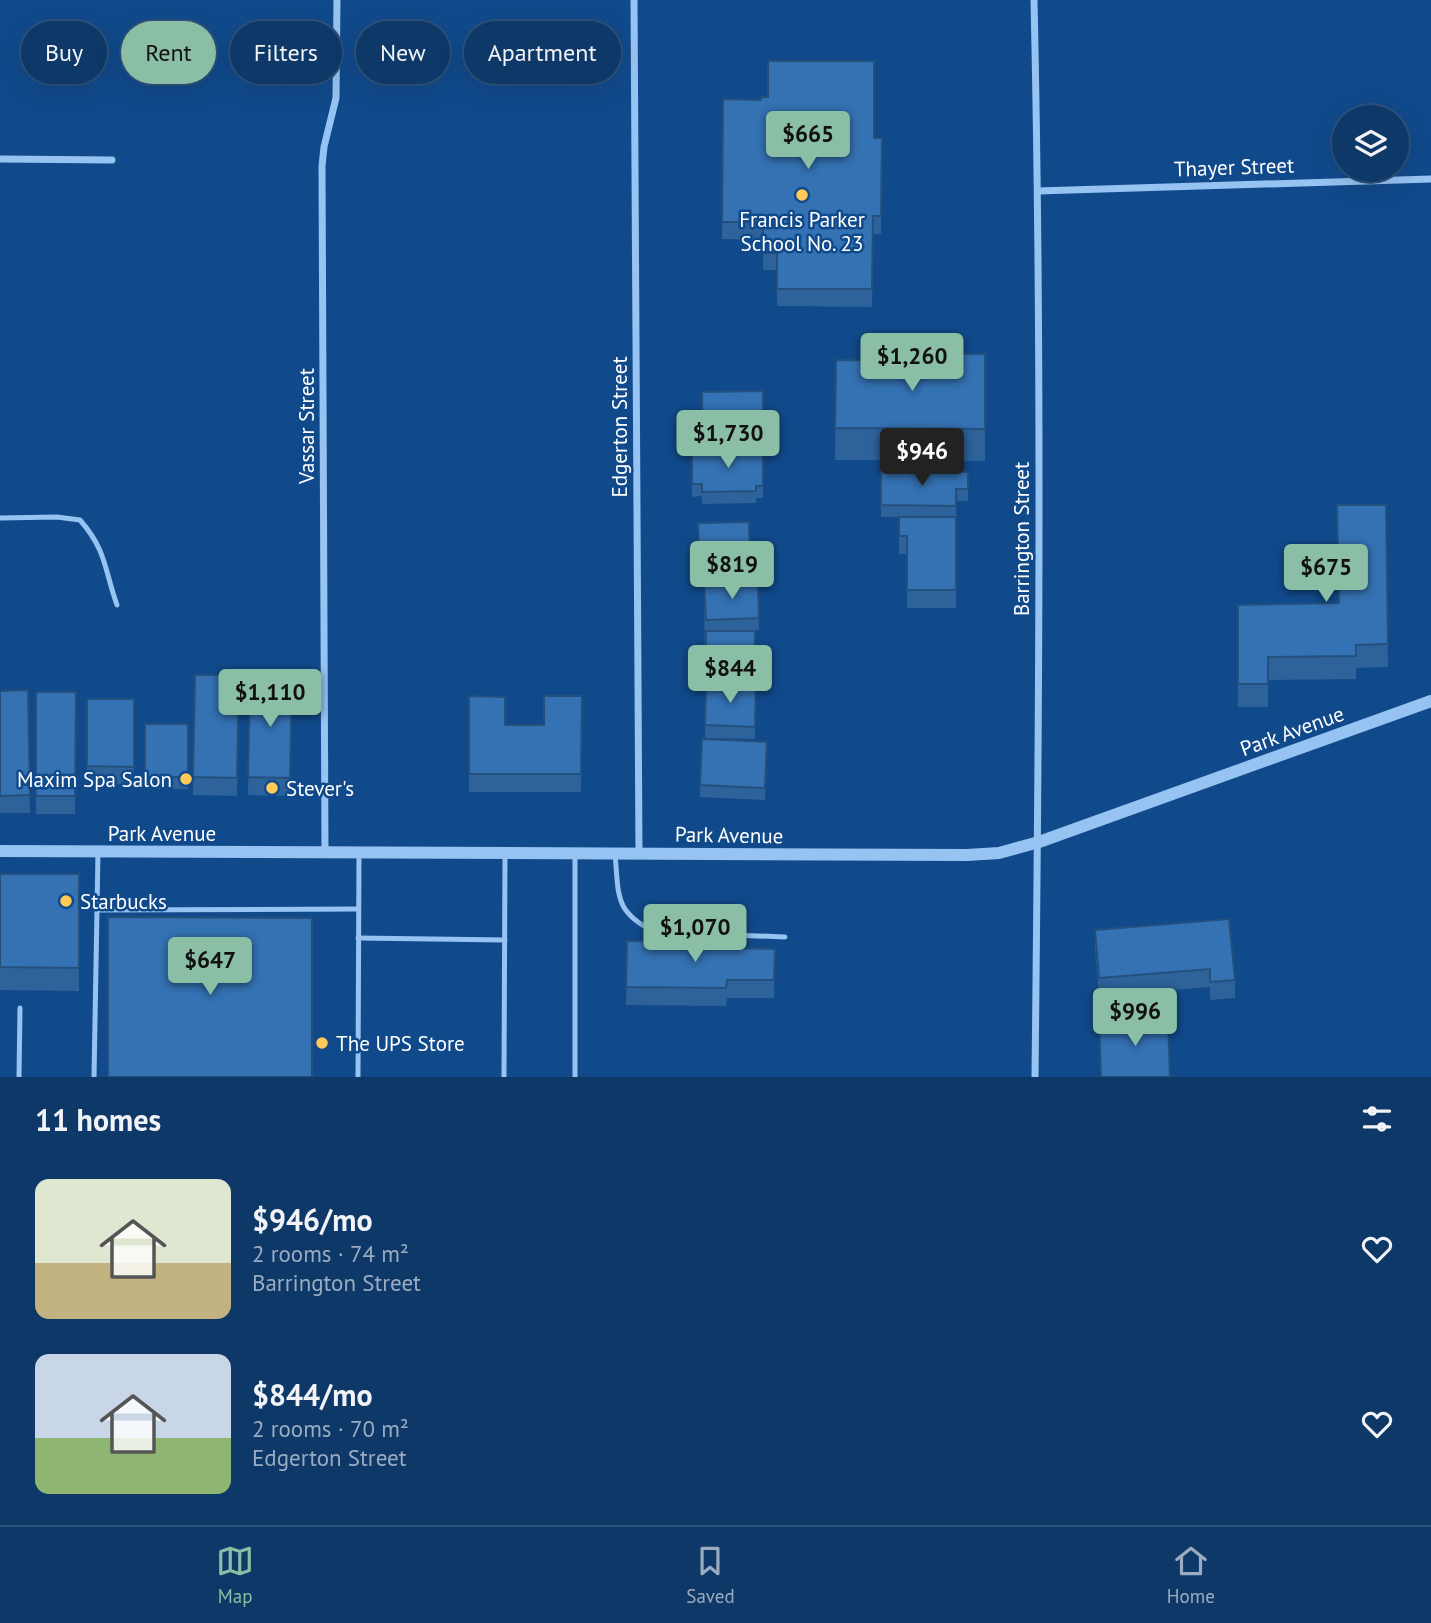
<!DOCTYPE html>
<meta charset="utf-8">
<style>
body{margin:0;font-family:"PT Sans",sans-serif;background:#163f6e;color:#f1f3f6;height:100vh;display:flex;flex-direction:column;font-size:26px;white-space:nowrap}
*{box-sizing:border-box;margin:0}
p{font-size:23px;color:#9aacc0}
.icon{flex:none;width:38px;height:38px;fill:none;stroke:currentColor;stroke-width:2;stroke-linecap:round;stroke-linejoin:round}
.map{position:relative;height:1077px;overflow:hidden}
.panel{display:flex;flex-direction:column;background:#0d3868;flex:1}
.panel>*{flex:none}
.hud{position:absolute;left:21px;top:21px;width:700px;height:63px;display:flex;gap:14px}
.controls{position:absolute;left:1332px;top:105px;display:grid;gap:14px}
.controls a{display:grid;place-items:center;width:77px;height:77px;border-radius:50%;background:#0d3868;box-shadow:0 7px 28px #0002,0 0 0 2px #2d527c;font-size:35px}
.price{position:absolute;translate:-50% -60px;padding:0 16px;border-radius:7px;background:#8abfa5;color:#111;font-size:23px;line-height:46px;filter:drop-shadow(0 2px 4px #0008)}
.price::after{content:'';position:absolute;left:50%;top:42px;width:21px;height:16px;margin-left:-10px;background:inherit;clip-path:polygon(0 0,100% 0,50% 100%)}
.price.active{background:#222;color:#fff}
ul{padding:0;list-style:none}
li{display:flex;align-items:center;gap:21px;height:175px;padding:0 35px}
li span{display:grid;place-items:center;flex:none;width:196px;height:140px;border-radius:14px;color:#555}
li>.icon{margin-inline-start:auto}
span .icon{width:84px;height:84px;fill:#fffc;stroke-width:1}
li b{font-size:30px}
h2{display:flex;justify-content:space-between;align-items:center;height:84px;padding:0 35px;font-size:30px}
.chip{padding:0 24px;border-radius:32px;background:#0d3868;box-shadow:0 7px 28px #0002,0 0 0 2px #2d527c;font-size:24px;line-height:63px}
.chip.active{background:#8abfa5;color:#111}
.menu{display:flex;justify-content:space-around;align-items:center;height:98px;border-top:2px solid #2d527c;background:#0d3868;font-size:19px;color:#9aacc0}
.menu a{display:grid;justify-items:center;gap:4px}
.menu .active{color:#8abfa5}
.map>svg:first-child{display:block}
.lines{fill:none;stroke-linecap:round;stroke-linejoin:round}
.service{stroke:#97c3f2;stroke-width:5}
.minor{stroke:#97c3f2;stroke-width:7}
.tertiary{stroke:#97c3f2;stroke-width:12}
.wall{fill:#2d629a}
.building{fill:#3472b3;stroke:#24507d;stroke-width:2}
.poi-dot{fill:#ffc958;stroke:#114a8b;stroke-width:2.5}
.labels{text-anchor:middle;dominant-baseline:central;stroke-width:5;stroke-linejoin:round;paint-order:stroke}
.street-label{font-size:21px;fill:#fff;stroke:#114a8b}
.poi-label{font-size:21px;fill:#fff;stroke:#114a8b;text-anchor:start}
</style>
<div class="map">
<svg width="1431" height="1077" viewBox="0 0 1431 1077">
<rect width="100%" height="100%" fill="#114a8b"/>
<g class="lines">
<g class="service">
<path d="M0,518L57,517L80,520C107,551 104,569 117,605"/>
<path d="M98,852L97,910L358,909"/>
<path d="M615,854C619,896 614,912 655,932L785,937"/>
<path d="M358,938L505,940"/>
<path d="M19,1077L20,1008"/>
<path d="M94,1077L97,910"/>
<path d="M358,1077L359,853"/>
<path d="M504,1077L505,853"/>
<path d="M575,1077V853"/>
</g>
<g class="minor">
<path d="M634,0L639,854"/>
<path d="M1034,0C1042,359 1039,718 1035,1077"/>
<path d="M0,159L112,160"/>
<path d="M1038,191L1431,179"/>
<path d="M325,853L322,166L324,147L336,98L337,0"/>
</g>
<path class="tertiary" d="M0,851L967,855L999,853L1039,842L1431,701"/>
</g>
<g class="wall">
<path d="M723,99L874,138L882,156L881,234H873L872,307L777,306V270H763V240L722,239Z"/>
<path d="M985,354V461L835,460L836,360L938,361Z"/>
<path d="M763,391V451H756V454L763,453V498H756V503L702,504V496L692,497V452L701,453L703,450L702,392Z"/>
<path d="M881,471L968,472V501H956V608H907V554H899V517H881Z"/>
<path d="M1386,505L1388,667L1356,668V679L1268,680V707H1238V605L1339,603Z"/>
<path d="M698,523L750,559V571L699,572Z"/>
<path d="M758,583L759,630L729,631H755V685H756L755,739L705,738L706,685H705L704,584Z"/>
<path d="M195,675H239L237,796L193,795Z"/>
<path d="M250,680H292L290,796L248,795Z"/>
<path d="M28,690L30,813H0V691Z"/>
<path d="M36,692H76L75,814H36Z"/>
<path d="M469,696L505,725H544L582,696L581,792H469Z"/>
<rect x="87" y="699" width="47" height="85"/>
<rect x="145" y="724" width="43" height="65"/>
<path d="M767,754L765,800L700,797V785Z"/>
<path d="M0,874H79V991L0,990Z"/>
<path d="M1229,919L1235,980V998L1210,1000V987L1099,996L1095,948V930Z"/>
<path d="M627,941L726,948L775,949L774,998H727L726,1006L626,1005Z"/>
</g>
<g class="building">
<path d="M768,61H874V138H882L881,216H873L872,289H777V253H763V222H722L723,99L761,100V97H768Z"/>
<path d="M938,354H985V429L835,428L836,360L938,361Z"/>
<path d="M763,391V439L703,440L702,392Z"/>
<path d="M701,450H756V454L763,453V486H756V491L702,492V484H692V452L701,453Z"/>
<path d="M881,471L968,472V489H956V506L881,505Z"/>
<path d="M1337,505H1386L1388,644L1356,645V656L1268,657V684H1238V605L1339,603Z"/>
<path d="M899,517H956V590H907V536H899Z"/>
<path d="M749,522L750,559H699L698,523Z"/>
<path d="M758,583L759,618L706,620L704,584Z"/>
<path d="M706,631H755V673H705Z"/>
<path d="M195,675H239L237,778L193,777Z"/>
<path d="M250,680H292L290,778L248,777Z"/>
<path d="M706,683L756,685L755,727L705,725Z"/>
<path d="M28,690L30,795L0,796V691Z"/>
<path d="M36,692H76L75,796H36Z"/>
<path d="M469,696L505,697V725H544V696H582L581,774H469Z"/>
<path d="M87,699H134V767L87,766Z"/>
<rect x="145" y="724" width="43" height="53"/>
<path d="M702,739L767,742L765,788L700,785Z"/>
<path d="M0,874H79V968L0,967Z"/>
<path d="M108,917L312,918V1077H108Z"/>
<path d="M1229,919L1235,980L1210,982V969L1099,978L1095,930Z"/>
<path d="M627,941H726V948L775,949L774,980H727L726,988L626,987Z"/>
<path d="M1168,1019L1170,1077H1101L1099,1021Z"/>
</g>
<g class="poi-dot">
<circle cx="802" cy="195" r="7"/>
<circle cx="186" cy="779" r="7"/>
<circle cx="272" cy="788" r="7"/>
<circle cx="66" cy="901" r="7"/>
<circle cx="322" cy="1043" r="7"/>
</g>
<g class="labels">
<g class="street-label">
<text transform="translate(1234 167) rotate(-2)">Thayer Street</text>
<text transform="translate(306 426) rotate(-90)">Vassar Street</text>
<text transform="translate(619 427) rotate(-90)">Edgerton Street</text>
<text transform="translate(1021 539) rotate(-90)">Barrington Street</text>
<text transform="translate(1292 731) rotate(-20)">Park Avenue</text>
<text x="162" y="833">Park Avenue</text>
<text transform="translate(729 835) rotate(1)">Park Avenue</text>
</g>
<g class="poi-label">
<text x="802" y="219" text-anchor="middle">Francis Parker<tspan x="802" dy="24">School No. 23</tspan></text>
<text x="172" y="779" text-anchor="end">Maxim Spa Salon</text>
<text x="286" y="788">Stever's</text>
<text x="80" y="901">Starbucks</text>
<text x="336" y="1043">The UPS Store</text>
</g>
</g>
</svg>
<div class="controls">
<a><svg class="icon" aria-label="layers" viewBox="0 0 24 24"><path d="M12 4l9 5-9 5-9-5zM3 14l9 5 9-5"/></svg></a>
</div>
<b class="price" style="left:808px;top:171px">$665</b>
<b class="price" style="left:912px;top:393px">$1,260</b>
<b class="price" style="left:728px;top:470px">$1,730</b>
<b class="price active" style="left:922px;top:488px">$946</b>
<b class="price" style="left:732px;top:601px">$819</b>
<b class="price" style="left:1326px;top:604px">$675</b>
<b class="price" style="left:730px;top:705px">$844</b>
<b class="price" style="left:270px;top:729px">$1,110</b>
<b class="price" style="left:695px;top:964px">$1,070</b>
<b class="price" style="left:210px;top:997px">$647</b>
<b class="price" style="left:1135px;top:1048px">$996</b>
<div class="hud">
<a class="chip">Buy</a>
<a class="chip active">Rent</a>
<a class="chip">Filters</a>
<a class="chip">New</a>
<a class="chip">Apartment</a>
</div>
</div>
<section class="panel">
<h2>11 homes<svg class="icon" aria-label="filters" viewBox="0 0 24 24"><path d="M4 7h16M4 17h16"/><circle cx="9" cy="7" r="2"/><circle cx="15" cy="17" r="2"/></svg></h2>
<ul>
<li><span style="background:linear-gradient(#dfe7d0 60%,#c2b280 0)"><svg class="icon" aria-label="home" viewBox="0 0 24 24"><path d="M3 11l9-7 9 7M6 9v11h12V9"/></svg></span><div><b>$946/mo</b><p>2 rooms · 74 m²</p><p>Barrington Street</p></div><svg class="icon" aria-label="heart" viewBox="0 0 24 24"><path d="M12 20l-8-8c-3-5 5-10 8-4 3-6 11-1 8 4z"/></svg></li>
<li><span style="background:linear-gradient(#c9d6e8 60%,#8fb573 0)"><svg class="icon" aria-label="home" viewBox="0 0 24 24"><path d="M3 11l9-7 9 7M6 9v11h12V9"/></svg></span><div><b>$844/mo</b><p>2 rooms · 70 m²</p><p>Edgerton Street</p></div><svg class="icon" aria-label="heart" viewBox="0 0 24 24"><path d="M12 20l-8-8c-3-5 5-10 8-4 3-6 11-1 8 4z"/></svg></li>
</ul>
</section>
<nav class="menu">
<a class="active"><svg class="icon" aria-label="map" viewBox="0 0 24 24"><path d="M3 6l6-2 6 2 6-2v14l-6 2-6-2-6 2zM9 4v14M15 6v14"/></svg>Map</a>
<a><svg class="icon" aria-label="saved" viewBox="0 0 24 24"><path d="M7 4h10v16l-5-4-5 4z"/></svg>Saved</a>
<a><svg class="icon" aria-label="home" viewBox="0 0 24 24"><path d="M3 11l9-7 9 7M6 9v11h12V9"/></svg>Home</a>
</nav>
